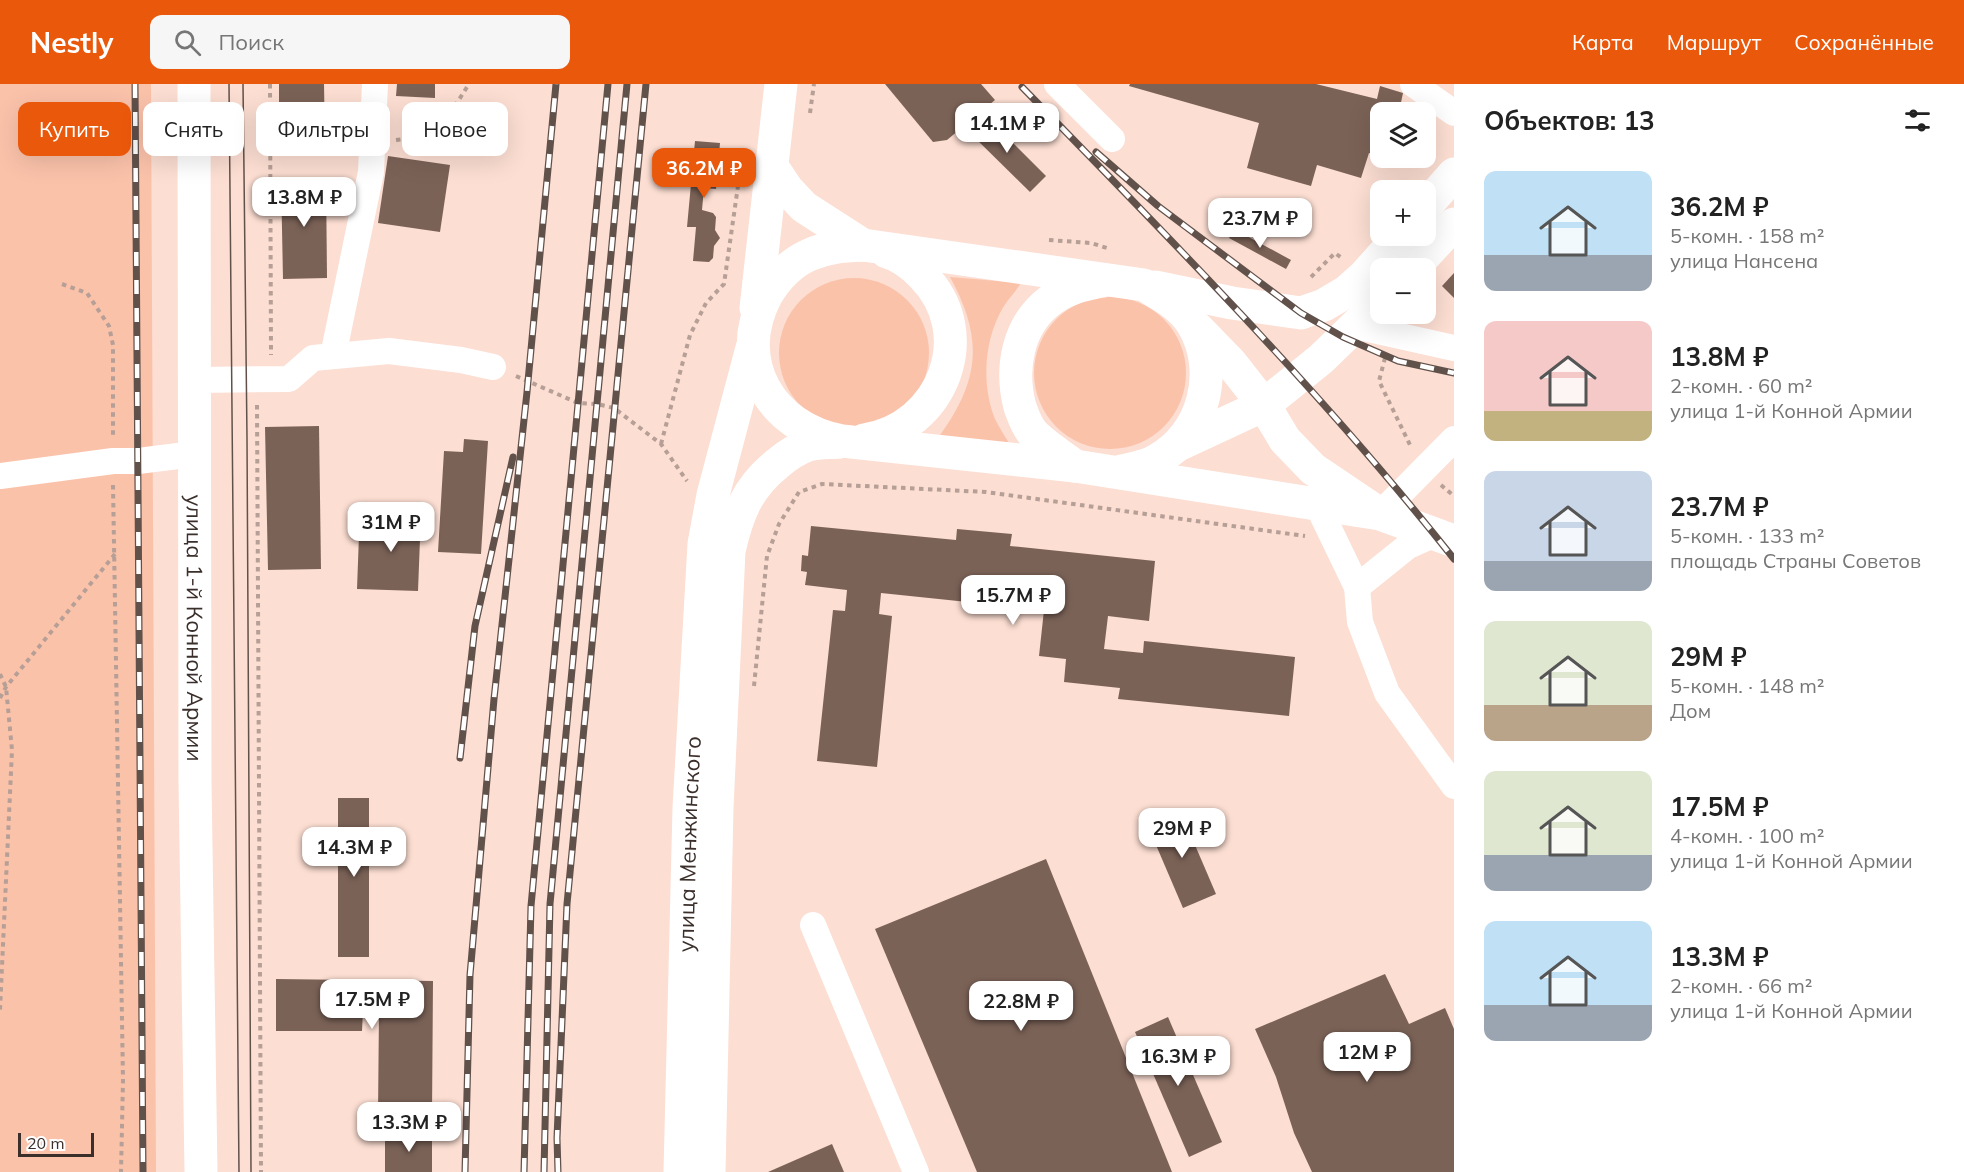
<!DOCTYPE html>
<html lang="ru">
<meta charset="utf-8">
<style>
body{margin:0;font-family:Mulish,sans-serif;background:#f6f6f6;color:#222;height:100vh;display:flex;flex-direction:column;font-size:22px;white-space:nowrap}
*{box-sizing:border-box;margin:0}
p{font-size:20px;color:#767676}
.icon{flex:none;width:33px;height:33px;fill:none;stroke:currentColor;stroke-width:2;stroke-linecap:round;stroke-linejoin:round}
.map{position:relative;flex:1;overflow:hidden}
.panel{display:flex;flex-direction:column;background:#fff;width:510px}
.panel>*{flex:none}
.hud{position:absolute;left:18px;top:18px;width:570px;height:54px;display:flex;gap:12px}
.buttons{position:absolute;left:1370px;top:18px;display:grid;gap:12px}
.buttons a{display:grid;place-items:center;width:66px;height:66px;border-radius:12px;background:#fff;box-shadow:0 6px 24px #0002;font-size:30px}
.scale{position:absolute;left:18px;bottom:15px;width:76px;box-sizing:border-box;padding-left:6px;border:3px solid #3b2f2b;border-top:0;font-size:16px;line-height:21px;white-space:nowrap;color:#3b2f2b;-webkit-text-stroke:4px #fff;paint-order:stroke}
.price{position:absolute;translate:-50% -51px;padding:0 14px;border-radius:12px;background:#fff;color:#222;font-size:20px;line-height:39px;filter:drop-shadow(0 2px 3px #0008)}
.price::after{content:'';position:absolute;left:50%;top:36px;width:18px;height:14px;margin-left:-9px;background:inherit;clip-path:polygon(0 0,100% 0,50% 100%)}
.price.current{background:#ea580c;color:#fff}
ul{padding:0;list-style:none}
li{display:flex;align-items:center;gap:18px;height:150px;padding:0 30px}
li span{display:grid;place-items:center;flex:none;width:168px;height:120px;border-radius:12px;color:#555}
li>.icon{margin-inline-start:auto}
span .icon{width:72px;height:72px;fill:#fffc;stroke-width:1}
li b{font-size:26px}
h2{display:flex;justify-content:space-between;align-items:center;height:72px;padding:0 30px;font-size:26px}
.tag{padding:0 21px;border-radius:12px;background:#fff;box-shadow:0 6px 24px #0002;font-size:21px;line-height:54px}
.tag.current{background:#ea580c;color:#fff}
header{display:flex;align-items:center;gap:36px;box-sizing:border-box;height:84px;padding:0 30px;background:#ea580c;color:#fff}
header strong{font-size:28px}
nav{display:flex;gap:33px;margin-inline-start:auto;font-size:21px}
.search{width:420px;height:54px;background:#f6f6f6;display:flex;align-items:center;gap:15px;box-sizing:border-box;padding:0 21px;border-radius:12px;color:#767676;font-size:22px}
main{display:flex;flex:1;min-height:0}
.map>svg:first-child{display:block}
.green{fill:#fbc2aa}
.building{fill:#7b6257}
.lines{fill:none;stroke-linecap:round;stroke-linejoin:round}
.path{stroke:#b69f96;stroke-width:4;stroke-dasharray:4.5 4.5;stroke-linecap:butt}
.minor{stroke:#fff;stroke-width:26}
.major{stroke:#fff;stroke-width:33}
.tram{stroke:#61514b;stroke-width:1.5}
.rail-casing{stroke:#61514b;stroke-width:7}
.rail{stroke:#fff;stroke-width:4.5;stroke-dasharray:14;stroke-linecap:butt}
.labels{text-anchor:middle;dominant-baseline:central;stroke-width:6;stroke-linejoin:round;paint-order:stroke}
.street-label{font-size:22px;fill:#3b2f2b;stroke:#fff}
</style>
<header>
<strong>Nestly</strong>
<div class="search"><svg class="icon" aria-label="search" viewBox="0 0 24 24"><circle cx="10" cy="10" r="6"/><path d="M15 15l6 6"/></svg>Поиск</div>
<nav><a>Карта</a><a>Маршрут</a><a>Сохранённые</a></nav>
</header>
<main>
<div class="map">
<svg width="1454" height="1088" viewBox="0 0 1454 1088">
<rect width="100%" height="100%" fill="#fcded2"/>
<g class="green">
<path d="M0,0H151L156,1088H0Z"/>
<path d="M950,193L1021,199C1016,207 1009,214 1004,222C984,254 981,300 995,335C999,343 1004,351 1009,359L938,354C980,297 984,255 950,193Z"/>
<circle cx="854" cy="269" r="75"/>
<circle cx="1110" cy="289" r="76"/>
</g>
<g class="building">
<path d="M279,0H324L325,58L279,59Z"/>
<path d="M397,0H435V14L396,12Z"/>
<path d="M885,0H981L995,16L947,56L933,58Z"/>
<path d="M1130,0H1316L1377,15L1380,2L1403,9L1399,28H1380L1378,71L1369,69L1361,94L1317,81L1311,102L1247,84L1259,39L1129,2Z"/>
<path d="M985,31L1046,92L1030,108L969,48Z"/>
<path d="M695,57L720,59L716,105L704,104L702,126L713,129L716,133L715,146L720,154L714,162L713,174L709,178L693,177L696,143H687Z"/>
<path d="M388,72L450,81L440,148L378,139Z"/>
<path d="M326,93L327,194L283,195L281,94Z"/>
<path d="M1234,145L1291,176L1286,185L1229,154Z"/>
<path d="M1454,189V214L1442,202Z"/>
<path d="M319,342L321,485L268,486L265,343Z"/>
<path d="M464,355L488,357L481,470L438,468L444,367L463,368Z"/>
<path d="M376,427L421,429L418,507L357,505L359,451L375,452Z"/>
<path d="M811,442L956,456L957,445L1012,450L1010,462L1155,477L1149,537L1108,532L1104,565L1143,569L1144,557L1295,573L1289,632L1118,615L1120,604L1064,598L1066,575L1039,572L1044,526L881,509L879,530L892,532L877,683L817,677L833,526L845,527L847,506L805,501L807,488L801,487L802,471L808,472Z"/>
<rect x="338" y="714" width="31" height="159"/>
<path d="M1180,726L1216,810L1183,824L1147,740Z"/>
<path d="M1046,775L1172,1088H977L875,845Z"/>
<path d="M1385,890L1409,940L1445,924L1454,945V1088H1312L1294,1049L1276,993L1255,945Z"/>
<path d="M276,895L433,897L432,1031L378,1030L379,927H363L362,947H276Z"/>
<path d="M1168,933L1222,1058L1189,1073L1135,948Z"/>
<rect x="385" y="1050" width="47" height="38"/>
<path d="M832,1060L844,1088H768Z"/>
</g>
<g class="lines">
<g class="path">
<path d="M270,0L271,271"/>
<path d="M810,29L814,0"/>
<path d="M396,56L411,54L442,42L469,0"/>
<path d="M1049,156L1091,159L1107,164"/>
<path d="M1311,193L1335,169L1343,175"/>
<path d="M62,200L87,209L109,242L113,261V354"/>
<path d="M1385,274L1379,297L1411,363"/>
<path d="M516,292L578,319L597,320L614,324L661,360L687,397"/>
<path d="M257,321L261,1088"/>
<path d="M661,360L690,251L706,219L724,200L738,102"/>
<path d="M113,401L123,996L121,1088"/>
<path d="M1441,401L1454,412"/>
<path d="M0,590L6,603L12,666L0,926"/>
<path d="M754,602L767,472L779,440L799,408L822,400L986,408L1305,452"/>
<path d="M0,614L6,603L115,470"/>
</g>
<g class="minor">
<path d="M1057,0L1112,55"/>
<path d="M1413,0L1454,29"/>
<path d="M1355,242L1454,264"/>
<path d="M333,272L371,88L375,0"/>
<path d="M194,296L289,295L313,274L389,267L461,276L493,283"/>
<path d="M0,392L113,377H138L194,370"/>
<path d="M1317,420L1357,503L1360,538L1387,609L1454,702"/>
<path d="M1380,430L1454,355"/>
<path d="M1357,503L1408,462L1435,450"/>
<path d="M813,841L916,1088"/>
</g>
<g class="major">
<path id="s1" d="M194,0L195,698L201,1088"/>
<path d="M771,81L787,105L804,123L863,161"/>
<path d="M1425,123L1454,90"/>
<path d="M1413,184L1454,140"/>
<path d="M1155,203L1232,219L1301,229L1324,221L1346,208L1364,192L1400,152"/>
<path d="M756,224L781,0"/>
<path d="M1198,245L1231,279L1264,321L1285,356L1313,385L1371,424"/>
<path d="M864,356C943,344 980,249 922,191C912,181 901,172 887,168"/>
<path d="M1178,361L1264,321L1321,275L1380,218"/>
<path d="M1075,382C1061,371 1043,361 1032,348C1026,341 1023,331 1020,323C1010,285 1017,241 1051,216C1067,204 1083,201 1102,197"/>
<path d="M1118,388C1130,385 1146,383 1157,376C1204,350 1220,287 1193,241C1182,222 1162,212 1144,201L863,161C843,162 827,163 809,171C791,179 776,195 766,212C731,279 772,344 842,357L1075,382L1380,430L1454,457"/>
<path id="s2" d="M680,1088L689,724L704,460L713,411L752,264"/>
<path d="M709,1088L717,724L729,467C737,431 747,404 777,380C785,373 797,365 808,361C818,358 830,359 840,358"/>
</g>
<g class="tram">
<path d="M229,0L239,1088"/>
<path d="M243,0L247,354L251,1088"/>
</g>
<defs>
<g id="rail">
<path d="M135,0L143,1088"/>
<path d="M1022,3C1171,156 1321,307 1454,475"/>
<path d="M1096,68L1158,122L1301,229L1343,253L1398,277L1454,289"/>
<path d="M460,674L475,542L513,373"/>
<path d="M465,1088L470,891L494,615L527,308L556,0"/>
<path d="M524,1088L531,822L608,0"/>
<path d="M544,1088L550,820L627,0"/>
<path d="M558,1088L557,1054L567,820L646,0"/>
</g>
</defs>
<use href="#rail" class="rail-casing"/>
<use href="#rail" class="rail"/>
</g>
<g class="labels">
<g class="street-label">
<text stroke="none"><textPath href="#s1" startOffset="544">улица 1-й Конной Армии</textPath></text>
<text stroke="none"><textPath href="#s2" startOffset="328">улица Менжинского</textPath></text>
</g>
</g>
</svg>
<div class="buttons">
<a><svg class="icon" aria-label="layers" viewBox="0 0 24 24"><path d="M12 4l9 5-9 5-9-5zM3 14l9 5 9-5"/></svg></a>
<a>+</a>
<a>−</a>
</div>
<div class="scale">20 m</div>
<b class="price" style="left:1007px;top:70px">14.1M ₽</b>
<b class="price current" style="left:704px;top:115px">36.2M ₽</b>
<b class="price" style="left:304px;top:144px">13.8M ₽</b>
<b class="price" style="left:1260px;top:165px">23.7M ₽</b>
<b class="price" style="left:391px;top:469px">31M ₽</b>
<b class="price" style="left:1013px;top:542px">15.7M ₽</b>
<b class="price" style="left:1182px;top:775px">29M ₽</b>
<b class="price" style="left:354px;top:794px">14.3M ₽</b>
<b class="price" style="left:372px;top:946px">17.5M ₽</b>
<b class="price" style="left:1021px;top:948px">22.8M ₽</b>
<b class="price" style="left:1367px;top:999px">12M ₽</b>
<b class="price" style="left:1178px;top:1003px">16.3M ₽</b>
<b class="price" style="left:409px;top:1069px">13.3M ₽</b>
<div class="hud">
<a class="tag current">Купить</a>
<a class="tag">Снять</a>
<a class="tag">Фильтры</a>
<a class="tag">Новое</a>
</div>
</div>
<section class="panel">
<h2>Объектов: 13<svg class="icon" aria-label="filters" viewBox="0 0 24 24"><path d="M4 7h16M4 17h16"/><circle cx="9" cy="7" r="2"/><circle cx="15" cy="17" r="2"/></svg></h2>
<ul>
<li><span style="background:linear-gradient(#bfe0f5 70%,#9aa5b1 0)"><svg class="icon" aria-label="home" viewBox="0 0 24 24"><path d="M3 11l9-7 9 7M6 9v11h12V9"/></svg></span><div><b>36.2M ₽</b><p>5-комн. · 158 m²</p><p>улица Нансена</p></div></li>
<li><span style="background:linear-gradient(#f6c9c9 75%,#c2b280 0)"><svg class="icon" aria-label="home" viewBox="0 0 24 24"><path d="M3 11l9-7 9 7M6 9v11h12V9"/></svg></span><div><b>13.8M ₽</b><p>2-комн. · 60 m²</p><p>улица 1-й Конной Армии</p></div></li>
<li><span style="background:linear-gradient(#c9d6e8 75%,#9aa5b1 0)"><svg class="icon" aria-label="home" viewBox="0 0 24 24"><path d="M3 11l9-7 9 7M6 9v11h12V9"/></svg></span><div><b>23.7M ₽</b><p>5-комн. · 133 m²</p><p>площадь Страны Советов</p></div></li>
<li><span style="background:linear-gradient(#dfe7d0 70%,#b9a48a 0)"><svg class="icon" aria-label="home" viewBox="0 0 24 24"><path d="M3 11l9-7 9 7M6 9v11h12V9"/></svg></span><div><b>29M ₽</b><p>5-комн. · 148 m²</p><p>Дом</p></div></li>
<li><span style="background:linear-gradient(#dfe7d0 70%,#9aa5b1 0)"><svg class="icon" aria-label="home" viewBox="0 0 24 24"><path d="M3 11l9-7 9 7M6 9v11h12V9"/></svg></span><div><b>17.5M ₽</b><p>4-комн. · 100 m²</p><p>улица 1-й Конной Армии</p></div></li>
<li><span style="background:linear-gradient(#bfe0f5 70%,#9aa5b1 0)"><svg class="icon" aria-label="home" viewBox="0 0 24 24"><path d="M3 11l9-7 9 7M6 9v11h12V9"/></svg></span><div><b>13.3M ₽</b><p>2-комн. · 66 m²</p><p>улица 1-й Конной Армии</p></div></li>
</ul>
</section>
</main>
